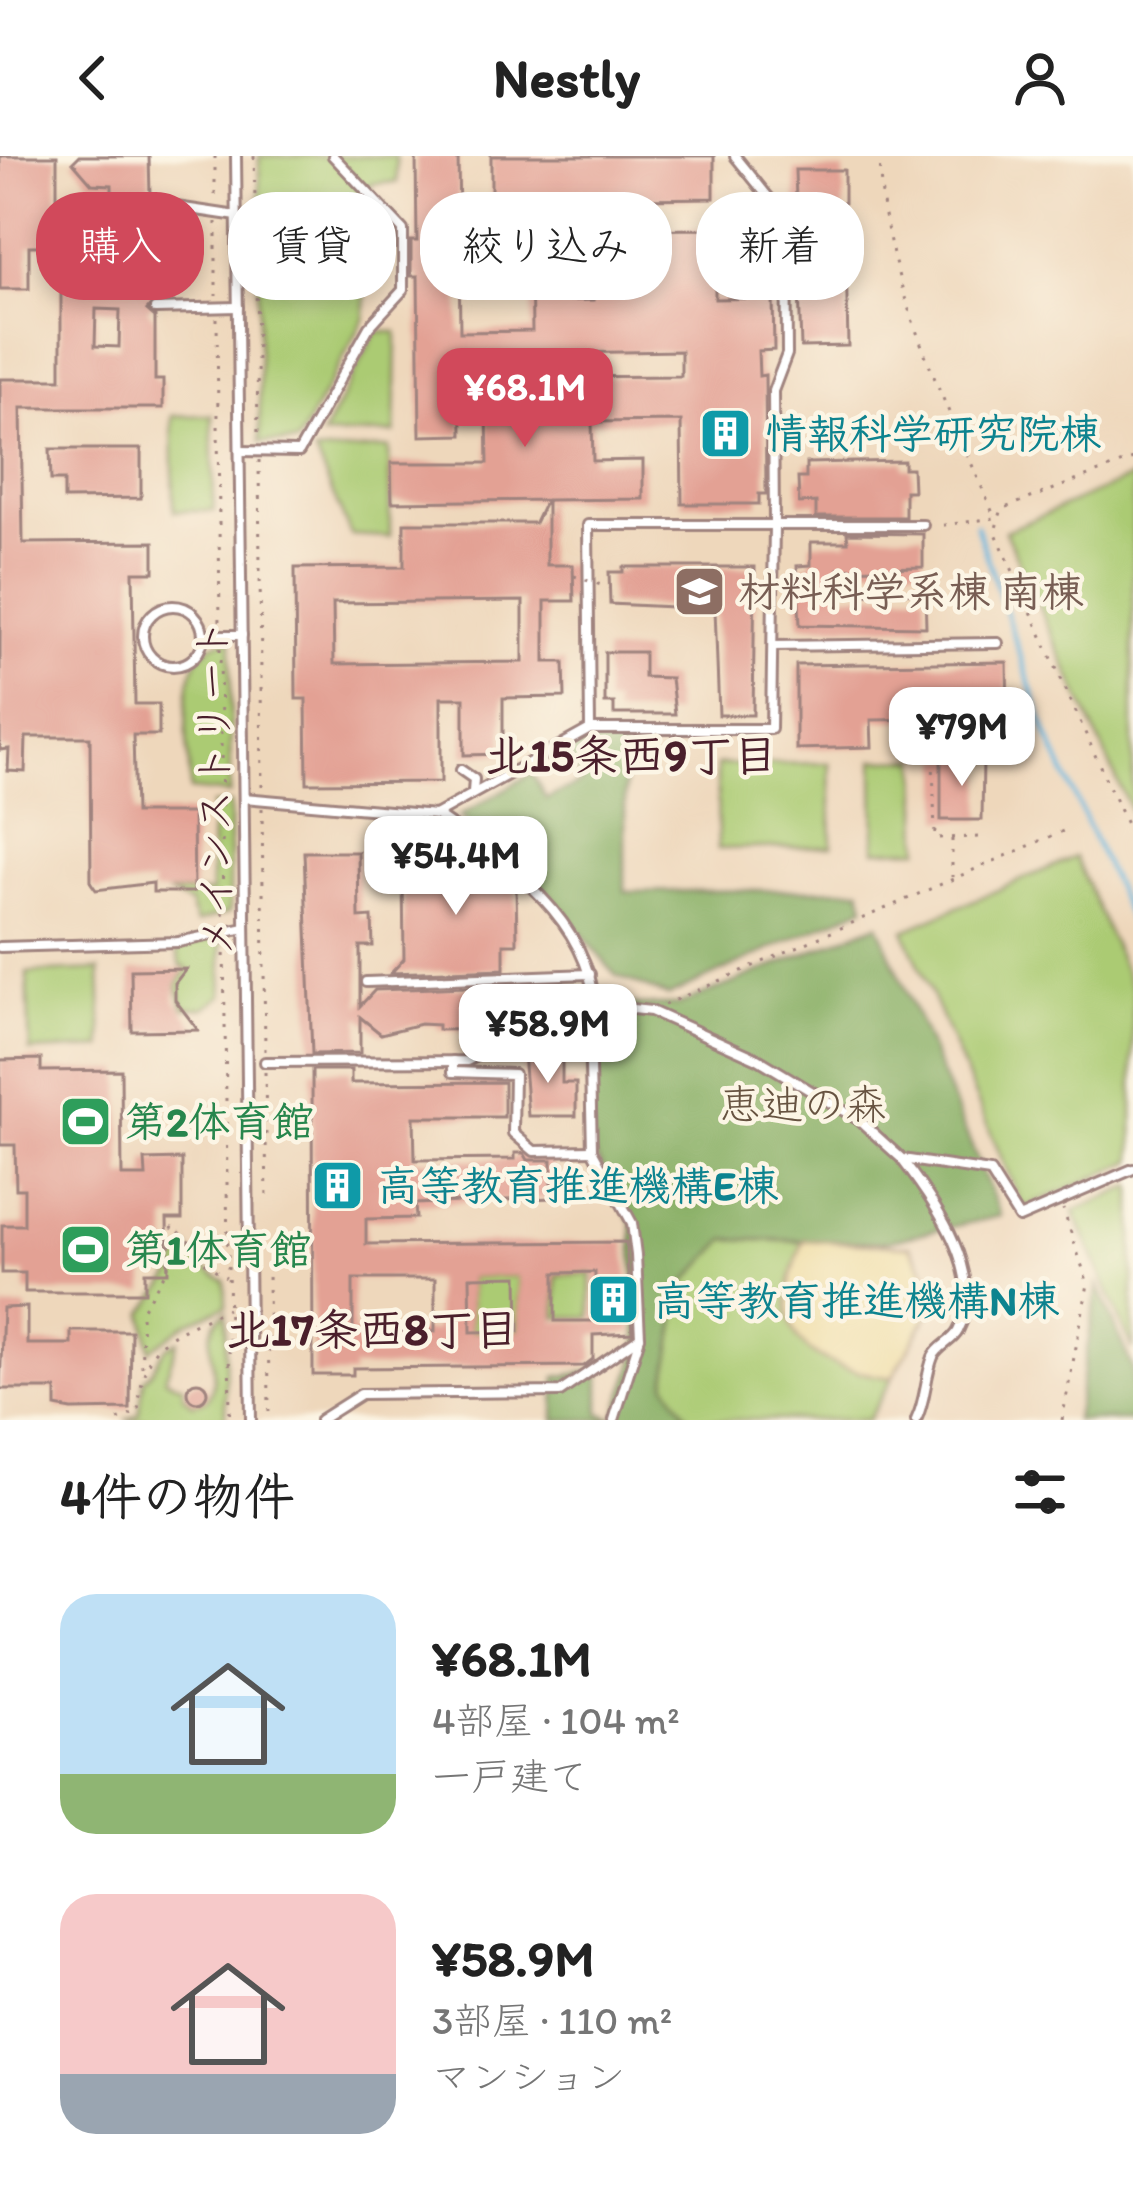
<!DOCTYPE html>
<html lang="ja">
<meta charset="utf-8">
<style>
body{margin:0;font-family:Itim,"Klee One",sans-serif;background:#f6f6f6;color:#222;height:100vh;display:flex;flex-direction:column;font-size:45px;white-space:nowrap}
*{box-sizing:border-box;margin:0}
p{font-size:39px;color:#767676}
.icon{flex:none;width:66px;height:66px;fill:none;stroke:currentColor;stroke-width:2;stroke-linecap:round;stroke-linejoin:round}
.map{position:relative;height:1264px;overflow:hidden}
.drawer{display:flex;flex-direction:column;background:#fff;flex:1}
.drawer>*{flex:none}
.guide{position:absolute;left:36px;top:36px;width:1062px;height:108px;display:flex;gap:24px}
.price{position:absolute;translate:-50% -102px;padding:0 27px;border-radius:24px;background:#fff;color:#222;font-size:39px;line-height:78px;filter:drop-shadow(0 3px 6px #0008)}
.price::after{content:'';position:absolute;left:50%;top:72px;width:36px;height:27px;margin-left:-18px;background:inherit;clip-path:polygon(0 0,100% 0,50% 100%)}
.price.current{background:#d1495b;color:#fff}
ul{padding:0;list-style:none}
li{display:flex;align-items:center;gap:36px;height:300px;padding:0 60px}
li span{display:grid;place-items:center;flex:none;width:336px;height:240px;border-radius:36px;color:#555}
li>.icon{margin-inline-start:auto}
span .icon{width:144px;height:144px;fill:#fffc;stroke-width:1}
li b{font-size:51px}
h2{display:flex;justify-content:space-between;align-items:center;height:144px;padding:0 60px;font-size:51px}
.tag{padding:0 42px;border-radius:48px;background:#fff;box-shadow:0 6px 18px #0003;font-size:42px;line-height:108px}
.tag.current{background:#d1495b;color:#fff}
header{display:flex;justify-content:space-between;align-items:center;height:156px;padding:0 60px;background:#fff;font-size:54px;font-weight:800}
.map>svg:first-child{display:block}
.built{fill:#eed7bb}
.green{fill:#abcb73;stroke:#7a754f;stroke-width:3}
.forest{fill:#88af65;stroke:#696748;stroke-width:3}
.sand{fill:#eeda9e;stroke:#9c7c64;stroke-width:3}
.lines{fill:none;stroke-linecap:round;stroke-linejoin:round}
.stream{stroke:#61b4dd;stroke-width:4.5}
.building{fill:#e3a194;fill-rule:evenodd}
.lane-casing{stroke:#a0847f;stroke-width:14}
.path{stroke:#a0847f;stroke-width:3;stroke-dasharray:3 9;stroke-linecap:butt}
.lane{stroke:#fff;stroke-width:8}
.path-bridge{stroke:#a0847f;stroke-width:3;stroke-dasharray:3 9;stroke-linecap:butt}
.labels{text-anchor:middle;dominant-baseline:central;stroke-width:9;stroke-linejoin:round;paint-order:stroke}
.culture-label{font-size:42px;font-weight:bold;fill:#0d838f;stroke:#fcf5e5;text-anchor:start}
.education-label{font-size:42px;font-weight:bold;fill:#785e54;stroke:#fcf5e5;text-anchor:start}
.street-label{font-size:42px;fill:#4a1f2b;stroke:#fcf5e5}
.park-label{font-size:42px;fill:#675341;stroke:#fcf5e5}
.leisure-label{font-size:42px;font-weight:bold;fill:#27864d;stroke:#fcf5e5;text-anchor:start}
.neighbourhood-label{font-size:45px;font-weight:bold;fill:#4a1f2b;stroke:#fcf5e5}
</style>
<header><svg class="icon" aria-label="back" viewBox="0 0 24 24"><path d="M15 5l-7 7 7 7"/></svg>Nestly<svg class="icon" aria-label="person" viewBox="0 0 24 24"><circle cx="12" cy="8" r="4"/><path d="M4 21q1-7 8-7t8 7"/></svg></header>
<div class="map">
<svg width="1133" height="1264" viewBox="0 0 1133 1264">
<rect width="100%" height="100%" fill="#fcf5e5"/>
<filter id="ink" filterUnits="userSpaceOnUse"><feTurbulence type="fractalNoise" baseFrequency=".00833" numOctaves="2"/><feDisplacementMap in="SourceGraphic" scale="24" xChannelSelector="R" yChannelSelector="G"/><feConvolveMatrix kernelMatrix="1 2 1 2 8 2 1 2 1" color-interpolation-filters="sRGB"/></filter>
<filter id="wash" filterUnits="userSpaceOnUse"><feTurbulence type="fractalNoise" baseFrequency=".004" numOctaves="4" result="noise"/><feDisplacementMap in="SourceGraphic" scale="48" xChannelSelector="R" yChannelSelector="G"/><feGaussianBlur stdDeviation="2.7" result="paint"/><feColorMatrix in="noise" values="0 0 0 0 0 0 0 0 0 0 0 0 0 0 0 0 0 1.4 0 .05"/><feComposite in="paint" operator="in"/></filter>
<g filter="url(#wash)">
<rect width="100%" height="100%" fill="#f7ead3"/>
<rect class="built" x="0" y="0" width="1133" height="1264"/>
<g class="green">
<path d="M259,0H396L397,26L371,28L360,85H328L309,76L282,92L261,90Z"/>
<path d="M258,112L308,124L333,116L365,117V162L297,287L260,286Z"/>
<path d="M376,176H397L395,277L322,280Z"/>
<path d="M212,259L214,355H174L172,260Z"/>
<path d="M389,292L390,381L351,379L315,297Z"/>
<path d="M1133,321V660L1005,375Z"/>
<path d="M231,484L230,638L190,634C190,588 169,488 231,484Z"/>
<path d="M918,603L920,693L875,694L874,604Z"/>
<path d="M830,607L832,690L718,693L717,609Z"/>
<path d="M230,648V756L196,767L190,748L168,737H211L212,649Z"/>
<path d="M1075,701L1133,834V1005L1023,1052L904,774Z"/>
<path d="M221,779L223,839L205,852H184L177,829L188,812L181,810L176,793Z"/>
<path d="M100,814L103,892L30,895L27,817Z"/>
<path d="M1133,1030V1194L1074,1055Z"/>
<path d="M726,1083L910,1090L934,1130L931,1154L868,1264H690L666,1228L682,1130Z"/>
<path d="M189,1093L197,1108L225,1125L226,1150L187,1167L150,1194L144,1157L174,1117L180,1098Z"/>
<path d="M591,1118V1161H557V1119Z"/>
<path d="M518,1120L519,1175L471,1176L470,1121Z"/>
<path d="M226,1156L225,1264H126L139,1258L144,1223C159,1212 157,1192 178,1185L165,1223L183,1230V1239L193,1248L207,1244C227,1209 192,1180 226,1156Z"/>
</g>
<g class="forest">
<path d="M594,582H625V736L861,733L865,750L668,840L615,819L549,737L460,660L532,617L546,643L582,626L568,594Z"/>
<path d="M878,768L1001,1060L882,1086L726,1083L682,1130L666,1227L690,1264H555L556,1221L600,1214V1257L614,1263L638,1197L632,1067L592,994L589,868L595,849H679Z"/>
<path d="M1098,1129L1133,1214V1264H1075Z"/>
</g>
<path class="sand" d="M804,1084L910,1090L934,1130L931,1154L892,1222C800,1210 764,1176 804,1084Z"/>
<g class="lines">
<path class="stream" d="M976,369L1047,578L1133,771"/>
</g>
<g id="blocks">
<g class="building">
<path d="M0,0H57V55L112,54V29L92,28L73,6L79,0H149L150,39L142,47L150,55V89L29,90V133H0Z"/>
<path d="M416,0H458L459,66L491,64V0H714V42L558,44L559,145L594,144L593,74L715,73V143L773,142L774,194L758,195L759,220L765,219L766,338H759V348H682L681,265L592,266L593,305L643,304V343L547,344V409H573L574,445H545V506H564L565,541L503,542V598L464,599V542H441V626L307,627L306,543H296L295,412L404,411V367H535L546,344L392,346L391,307H488L486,206H461L462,279L420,280L418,120H411V85H417ZM459,97L531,102L532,175L460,176ZM681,195V220L560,221V197ZM523,445V506L334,508L333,447Z"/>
<path d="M795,14H844V58L815,59L818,99H846L848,190L801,191Z"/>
<path d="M155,130V145L147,154L155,161V224H163V252H21L23,387L154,386V416H133L135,548H159V579H133L135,657H193L194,736H153V727L96,734L91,727L90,581H26L25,616L8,615L9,593L0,594V223H61V131ZM96,153L120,154L119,191L95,190Z"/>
<path d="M50,293H141V342L64,343V324H51Z"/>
<path d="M904,305V312H912L913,335H905V361H816V346L799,347L798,322H806V307Z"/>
<path d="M847,377L923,378V411L839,413V439L925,437L926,471L800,469L797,410L811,409V386H848Z"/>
<path d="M623,411H755L753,559H719L715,453L610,448L609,416H623Z"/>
<path d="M605,496H644V521L671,522L675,558H614V547H605Z"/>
<path d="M1007,506L1008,562L871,564L872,591L796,593V509Z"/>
<path d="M941,603H983L982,664H941Z"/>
<path d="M304,696H358L359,762L372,761L373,790H360V850L375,834L563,828V859L505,860V873L438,874V869L420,868L381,878L360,861V897L312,898Z"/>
<path d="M466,702L467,719H505L516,729L517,788H504V813L391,817L404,803L403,720H416V703Z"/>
<path d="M186,813L175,827V844L198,874L132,875L131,814Z"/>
<path d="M562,895V927H576V960H528L523,896Z"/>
<path d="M41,903V915L121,914L122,1020H146L145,1004L182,1003V1063H167L168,1116H145V1136H25V1117H2V1069H24V1033H16L15,989H0V904Z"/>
<path d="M312,914H351V927L504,926V961H414L415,1004L515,1003V997H524L528,1004H552V1042L415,1048L416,1062L366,1063V1088L626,1086L632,1177L593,1179V1203L584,1210L353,1212V1219H313ZM595,1116V1165H555V1117ZM518,1120L519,1175L471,1176L470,1121ZM353,1123H435V1175L353,1176Z"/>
<path d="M27,1151V1188H71V1175H131L130,1253L72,1254L56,1251V1233H0L3,1152Z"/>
<circle cx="197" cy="1236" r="10"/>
</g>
</g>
</g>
<g filter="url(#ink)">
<use href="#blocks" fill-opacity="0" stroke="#a0847f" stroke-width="3"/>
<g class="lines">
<defs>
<g id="lane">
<path d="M236,0L251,1264"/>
<path d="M150,47L237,60"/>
<path d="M155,153L238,151"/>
<path d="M240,295L299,296L369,171L403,134V74L333,0"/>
<circle cx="173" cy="480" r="30"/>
<path d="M203,479H242"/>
<path d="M774,490L998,487"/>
<path d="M590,573H771L774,369H923"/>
<path d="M461,614L474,623L473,636"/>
<path d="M244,642L435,659L590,573L588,369H774L773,235L787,198L786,63L735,0"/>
<path d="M436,659C505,706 586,758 595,849L651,855L758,903L859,964L902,1003L990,1016L1019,1062L1133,1013"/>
<path d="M0,791L178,786L245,772"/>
<path d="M366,826L590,818"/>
<path d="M595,849L589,868L592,994L632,1067L636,1099L640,1181L614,1264"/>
<path d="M453,905V916L514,918L513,977L534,995L592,994"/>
<path d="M265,906L467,905L530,874L589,868"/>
<path d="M903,1005C935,1047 987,1119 958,1175C953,1185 938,1190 933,1201C925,1221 926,1244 916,1264"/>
<path d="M320,1264L361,1238L560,1236L640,1181"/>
</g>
</defs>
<use href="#lane" class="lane-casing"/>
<g class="path">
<path d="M215,0V44"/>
<path d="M254,0L256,86"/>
<path d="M879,0C883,128 946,245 995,362L937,370"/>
<path d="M216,66V140"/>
<path d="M256,117L258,283"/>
<path d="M217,162L220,470"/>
<path d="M1133,303L1002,353L995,375L1133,684"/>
<path d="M259,304L262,631"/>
<path d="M220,492L223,764"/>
<path d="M933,602L935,682L981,681"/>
<path d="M262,652L265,895"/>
<path d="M952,683V721"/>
<path d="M224,786L230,1264"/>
<path d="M664,849L1063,675"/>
<path d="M265,916L267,1046"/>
<path d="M190,1088L199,1103L226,1121"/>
<path d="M268,1109L269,1264"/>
<path d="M142,1211L141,1155L168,1112V1088L179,1093L190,1086L173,1070L168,1088"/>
<path d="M118,1264L138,1256C144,1183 164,1182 227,1153"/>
<path d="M1062,1264L1088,1128L1063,1053"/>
</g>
<use href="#lane" class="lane"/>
<path class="path-bridge" d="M574,420L610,432"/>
</g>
</g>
<defs>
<symbol id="building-square" viewBox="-11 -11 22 22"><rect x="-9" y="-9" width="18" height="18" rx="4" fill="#0f9aa8" stroke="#fcf5e5"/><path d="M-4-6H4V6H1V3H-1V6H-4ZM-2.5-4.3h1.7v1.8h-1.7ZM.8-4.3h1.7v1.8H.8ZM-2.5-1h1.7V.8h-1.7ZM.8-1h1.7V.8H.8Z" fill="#fff"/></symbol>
<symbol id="university-square" viewBox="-11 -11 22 22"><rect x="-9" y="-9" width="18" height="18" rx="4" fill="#8d6e63" stroke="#fcf5e5"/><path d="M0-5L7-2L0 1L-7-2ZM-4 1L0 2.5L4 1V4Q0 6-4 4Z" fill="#fff"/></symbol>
<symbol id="stadium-square" viewBox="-11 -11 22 22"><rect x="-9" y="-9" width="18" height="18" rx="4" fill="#2e9e5b" stroke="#fcf5e5"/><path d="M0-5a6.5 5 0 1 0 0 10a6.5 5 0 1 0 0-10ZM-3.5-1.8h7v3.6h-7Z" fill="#fff"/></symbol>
</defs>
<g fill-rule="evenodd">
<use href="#building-square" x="696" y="248" width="59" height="59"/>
<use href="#university-square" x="670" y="406" width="59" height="59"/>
<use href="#stadium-square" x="56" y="936" width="59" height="59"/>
<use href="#building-square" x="308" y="1000" width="59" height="59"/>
<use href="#stadium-square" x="56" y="1064" width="59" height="59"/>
<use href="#building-square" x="584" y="1114" width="59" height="59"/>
</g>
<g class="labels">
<g class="culture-label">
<text x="765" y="277">情報科学研究院棟</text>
<text x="377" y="1029">高等教育推進機構E棟</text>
<text x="653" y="1144">高等教育推進機構N棟</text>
</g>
<g class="education-label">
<text x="738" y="435">材料科学系棟 南棟</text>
</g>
<g class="street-label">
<text transform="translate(214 632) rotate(-91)">メインストリート</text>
</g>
<g class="park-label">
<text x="803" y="948">恵迪の森</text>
</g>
<g class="leisure-label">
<text x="124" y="965">第2体育館</text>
<text x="124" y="1093">第1体育館</text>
</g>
<g class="neighbourhood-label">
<text x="631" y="599">北15条西9丁目</text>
<text x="372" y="1173">北17条西8丁目</text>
</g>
</g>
</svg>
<b class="price current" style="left:525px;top:294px">¥68.1M</b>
<b class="price" style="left:962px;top:633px">¥79M</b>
<b class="price" style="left:456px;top:762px">¥54.4M</b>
<b class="price" style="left:548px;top:930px">¥58.9M</b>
<div class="guide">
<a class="tag current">購入</a>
<a class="tag">賃貸</a>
<a class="tag">絞り込み</a>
<a class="tag">新着</a>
</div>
</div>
<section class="drawer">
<h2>4件の物件<svg class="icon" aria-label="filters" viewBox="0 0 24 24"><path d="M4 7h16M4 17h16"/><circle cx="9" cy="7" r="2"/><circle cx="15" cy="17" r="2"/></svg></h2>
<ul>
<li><span style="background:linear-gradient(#bfe0f5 75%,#8fb573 0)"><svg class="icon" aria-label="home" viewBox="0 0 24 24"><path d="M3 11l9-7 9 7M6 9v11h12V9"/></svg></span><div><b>¥68.1M</b><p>4部屋 · 104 m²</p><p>一戸建て</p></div></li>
<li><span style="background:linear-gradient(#f6c9c9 75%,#9aa5b1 0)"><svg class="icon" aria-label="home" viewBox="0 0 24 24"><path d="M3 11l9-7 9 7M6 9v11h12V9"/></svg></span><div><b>¥58.9M</b><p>3部屋 · 110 m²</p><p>マンション</p></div></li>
</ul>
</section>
